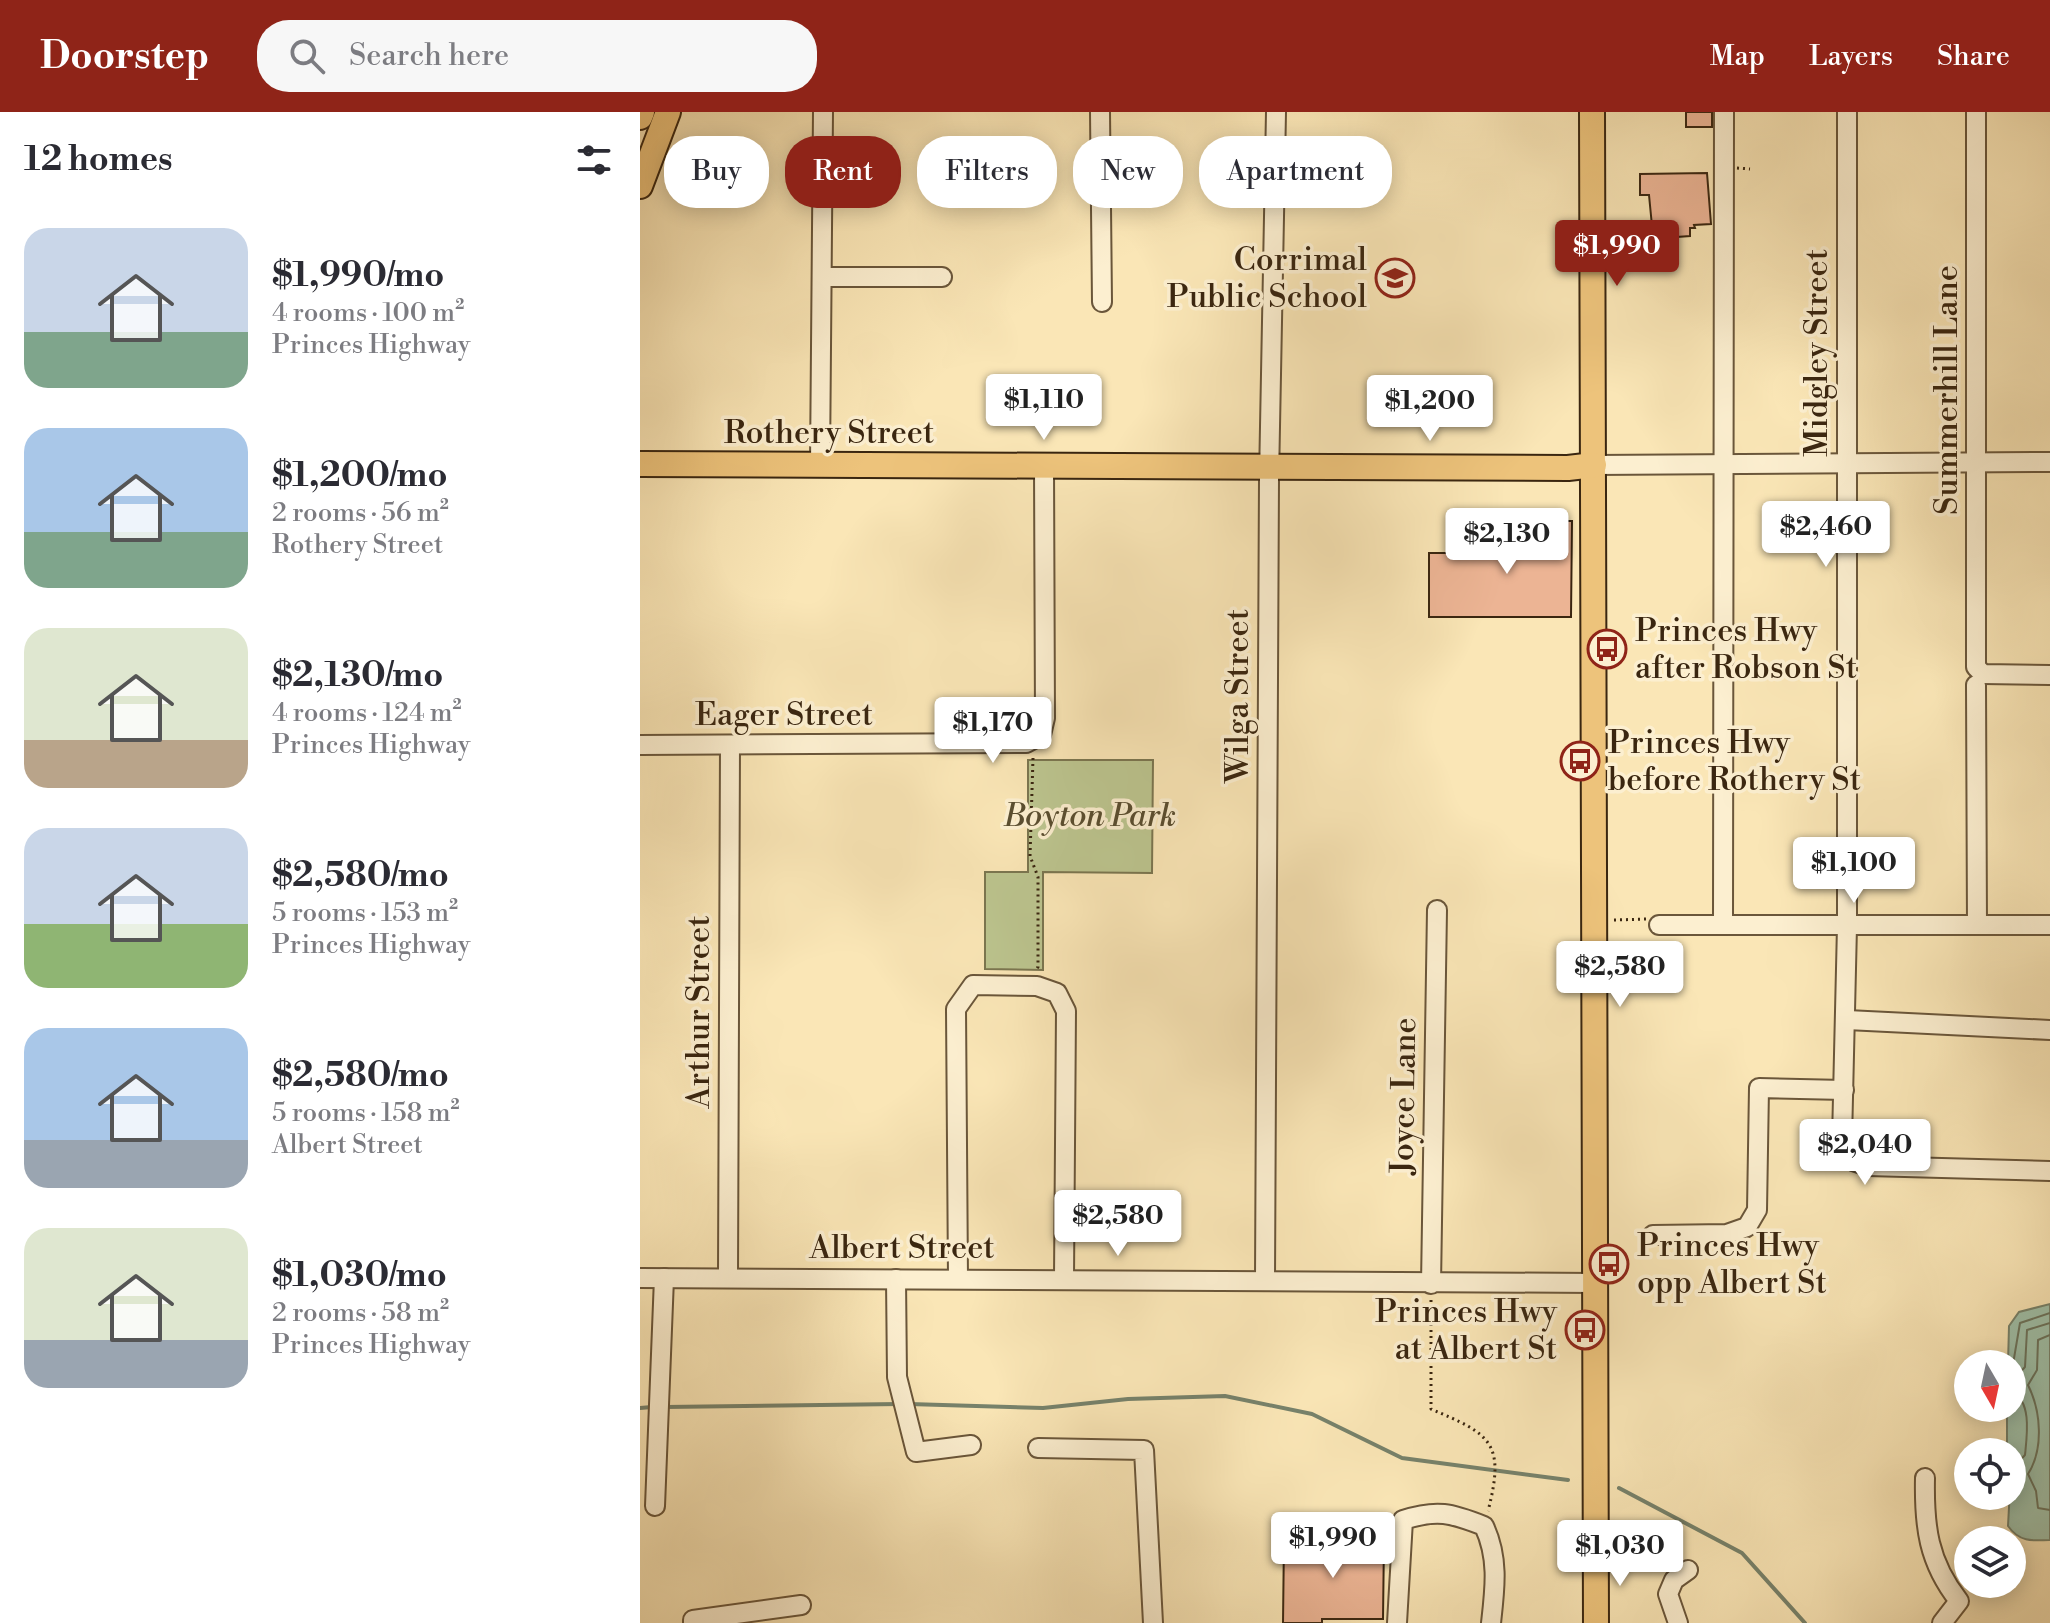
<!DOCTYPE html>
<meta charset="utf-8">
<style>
body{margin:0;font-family:"Libre Bodoni",serif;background:#f7f7f7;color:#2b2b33;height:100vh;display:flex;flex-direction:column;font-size:30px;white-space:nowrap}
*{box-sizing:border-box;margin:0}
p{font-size:26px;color:#7c7c81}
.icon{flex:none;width:44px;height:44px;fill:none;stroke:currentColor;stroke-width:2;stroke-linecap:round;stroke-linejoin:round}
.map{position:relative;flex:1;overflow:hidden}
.side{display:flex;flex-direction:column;background:#fff;width:640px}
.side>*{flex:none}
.hud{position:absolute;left:24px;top:24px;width:760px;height:72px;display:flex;gap:16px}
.needle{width:52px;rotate:171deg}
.buttons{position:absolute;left:1314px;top:1238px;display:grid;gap:16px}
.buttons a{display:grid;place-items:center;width:72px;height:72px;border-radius:50%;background:#fff;box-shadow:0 4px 20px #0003;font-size:40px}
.price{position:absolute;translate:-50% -68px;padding:0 18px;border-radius:8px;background:#fff;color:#222;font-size:26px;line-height:52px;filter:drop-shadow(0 2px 4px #0008)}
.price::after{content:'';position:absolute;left:50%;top:48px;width:24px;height:18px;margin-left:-12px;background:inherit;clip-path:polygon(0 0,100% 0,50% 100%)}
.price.selected{background:#8f2418;color:#fff}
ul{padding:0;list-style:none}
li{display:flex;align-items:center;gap:24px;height:200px;padding:0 24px}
li span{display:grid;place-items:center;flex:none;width:224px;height:160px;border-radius:24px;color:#555}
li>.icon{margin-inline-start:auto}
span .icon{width:96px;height:96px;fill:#fffc;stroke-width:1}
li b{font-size:34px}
h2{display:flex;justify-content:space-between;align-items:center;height:96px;padding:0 24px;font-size:34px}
.chip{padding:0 28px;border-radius:32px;background:#fff;box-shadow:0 4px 20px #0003;font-size:28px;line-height:72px}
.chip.selected{background:#8f2418;color:#fff}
header{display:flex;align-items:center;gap:48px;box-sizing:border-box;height:112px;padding:0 40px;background:#8f2418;color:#fff}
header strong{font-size:38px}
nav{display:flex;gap:44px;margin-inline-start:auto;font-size:28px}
.search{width:560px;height:72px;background:#f7f7f7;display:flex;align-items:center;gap:20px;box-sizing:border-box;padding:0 28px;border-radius:32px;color:#7c7c81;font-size:30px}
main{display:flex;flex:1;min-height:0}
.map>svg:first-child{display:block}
.green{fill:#bcc58f;stroke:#7b7650;stroke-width:2}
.water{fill:#9fc0a8;stroke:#77826b;stroke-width:2}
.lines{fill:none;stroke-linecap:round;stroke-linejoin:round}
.shore{stroke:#6c735c;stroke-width:2}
.stream{stroke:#77826b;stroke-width:4}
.building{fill:#ecb494;stroke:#3a2610;stroke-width:2}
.minor-casing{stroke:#6a563a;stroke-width:22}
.major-casing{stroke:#3a2610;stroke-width:28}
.path{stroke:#3a2610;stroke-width:3;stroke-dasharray:2 4;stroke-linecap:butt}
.minor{stroke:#fcefd0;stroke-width:18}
.major{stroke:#edc37b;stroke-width:24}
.labels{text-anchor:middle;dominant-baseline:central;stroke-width:7;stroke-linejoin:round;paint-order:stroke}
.poi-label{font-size:32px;fill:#3a2610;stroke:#fcefd0;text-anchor:start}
.street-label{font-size:32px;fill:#3a2610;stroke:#fcefd0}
.park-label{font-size:32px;font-style:italic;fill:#5a4e30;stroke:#fcefd0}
</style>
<header>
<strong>Doorstep</strong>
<div class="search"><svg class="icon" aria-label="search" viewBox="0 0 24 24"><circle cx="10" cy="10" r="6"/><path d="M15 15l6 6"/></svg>Search here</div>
<nav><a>Map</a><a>Layers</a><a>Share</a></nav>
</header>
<main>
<section class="side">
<h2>12 homes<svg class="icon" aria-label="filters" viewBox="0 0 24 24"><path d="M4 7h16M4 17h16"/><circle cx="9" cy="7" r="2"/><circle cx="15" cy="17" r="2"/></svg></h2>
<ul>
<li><span style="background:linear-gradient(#c9d6e8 65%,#7fa58c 0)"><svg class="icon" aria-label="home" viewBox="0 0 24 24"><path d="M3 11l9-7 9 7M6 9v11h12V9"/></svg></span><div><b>$1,990/mo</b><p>4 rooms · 100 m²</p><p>Princes Highway</p></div></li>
<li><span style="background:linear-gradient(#a9c7e8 65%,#7fa58c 0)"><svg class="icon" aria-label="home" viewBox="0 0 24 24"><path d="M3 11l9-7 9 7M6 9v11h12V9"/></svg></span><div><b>$1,200/mo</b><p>2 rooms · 56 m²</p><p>Rothery Street</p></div></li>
<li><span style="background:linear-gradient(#dfe7d0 70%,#b9a48a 0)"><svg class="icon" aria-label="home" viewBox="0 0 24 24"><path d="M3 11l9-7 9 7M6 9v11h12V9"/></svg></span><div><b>$2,130/mo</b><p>4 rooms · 124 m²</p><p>Princes Highway</p></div></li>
<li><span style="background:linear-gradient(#c9d6e8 60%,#8fb573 0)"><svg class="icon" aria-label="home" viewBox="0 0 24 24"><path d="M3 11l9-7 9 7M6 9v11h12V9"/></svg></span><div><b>$2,580/mo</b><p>5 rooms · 153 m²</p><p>Princes Highway</p></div></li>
<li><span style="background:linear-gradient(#a9c7e8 70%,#9aa5b1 0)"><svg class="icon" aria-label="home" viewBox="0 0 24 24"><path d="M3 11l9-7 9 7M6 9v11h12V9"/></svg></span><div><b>$2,580/mo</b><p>5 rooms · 158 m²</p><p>Albert Street</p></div></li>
<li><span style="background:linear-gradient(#dfe7d0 70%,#9aa5b1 0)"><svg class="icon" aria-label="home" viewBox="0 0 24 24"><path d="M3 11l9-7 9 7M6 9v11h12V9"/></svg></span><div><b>$1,030/mo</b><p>2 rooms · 58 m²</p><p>Princes Highway</p></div></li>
</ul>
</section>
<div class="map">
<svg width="1410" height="1511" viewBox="0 0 1410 1511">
<rect width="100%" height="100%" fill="#fae6b6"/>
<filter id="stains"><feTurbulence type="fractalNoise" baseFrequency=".0025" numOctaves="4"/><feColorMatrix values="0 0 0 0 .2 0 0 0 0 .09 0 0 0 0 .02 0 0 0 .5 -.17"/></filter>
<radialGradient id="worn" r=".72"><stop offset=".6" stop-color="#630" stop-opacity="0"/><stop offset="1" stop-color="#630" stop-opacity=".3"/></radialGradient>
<path class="green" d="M388,648H513L512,761L403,760V858L345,857V760H388Z"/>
<path class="water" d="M1410,1192V1428C1392,1429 1379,1430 1368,1414L1372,1340H1367V1296H1372V1252H1368L1369,1214L1379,1200Z"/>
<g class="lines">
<g class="shore">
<path d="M1410,1223L1398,1228L1397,1258L1388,1273C1401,1299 1404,1337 1388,1362L1396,1379L1398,1396L1410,1398"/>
<path d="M1372,1258L1380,1211L1410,1201"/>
<path d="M1372,1269L1385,1255L1387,1218L1410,1211"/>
<path d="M1372,1279C1392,1290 1387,1323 1385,1343L1372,1357"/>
</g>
<g class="stream">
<path d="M269,1292L403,1296L488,1287L585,1284L672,1302L762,1346L928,1368"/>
<path d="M25,1295L260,1292"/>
<path d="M0,1296L12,1295"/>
<path d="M979,1376L1102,1441L1165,1511"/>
</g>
</g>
<g class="building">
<rect x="1046" y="0" width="26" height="15"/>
<path d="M1067,61L1071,112L1054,113L1055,116H1050V124L1023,126V113L1012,114L1009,83H1000V62Z"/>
<path d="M868,409H932L931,505H789V441H868Z"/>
<path d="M644,1426L744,1427L743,1507H682V1511H643Z"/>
</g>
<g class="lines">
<defs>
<g id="minor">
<path d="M460,0L462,190"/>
<path d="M1207,0V814L1202,1028L1213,1049L1228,1054L1410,1059"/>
<path d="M1336,0V555L1343,562L1410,563"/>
<path d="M182,165H302"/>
<path d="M180,352L183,0"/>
<path d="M954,353L1410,350"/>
<path d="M1336,573L1337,813"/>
<path d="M0,633L386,631L401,623L405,606L404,354"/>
<path d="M1019,813H1410"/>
<path d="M1083,813L1084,0"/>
<path d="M1207,908L1410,918"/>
<path d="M1013,1123L1087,1122L1107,1115L1117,1098L1119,976L1204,978"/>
<path d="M0,1166L956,1171"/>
<path d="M88,1166L90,633"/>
<path d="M318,1166L316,897L333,873L397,874L417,881L426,899L424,1166"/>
<path d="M256,1167L257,1265L276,1340L331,1333"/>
<path d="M625,1167L629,367L636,0"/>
<path d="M791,1172L797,798"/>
<path d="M398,1336L504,1338L513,1511"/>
<path d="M1285,1366C1284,1414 1288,1450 1319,1489L1302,1511"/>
<path d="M15,1394L24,1166"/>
<path d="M53,1511V1508L161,1493"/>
<path d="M757,1511L763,1408C797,1397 811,1401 844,1414C859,1446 855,1476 851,1511"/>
<path d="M1038,1511L1028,1482L1034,1468L1048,1458"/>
</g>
<g id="major">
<path d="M952,0L956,1511"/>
<path d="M0,5L2,0"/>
<path d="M0,74L28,0"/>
<path d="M0,352L928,356L954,353"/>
</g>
</defs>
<use href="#minor" class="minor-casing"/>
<use href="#major" class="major-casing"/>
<g class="path">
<path d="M1097,56L1110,57"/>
<path d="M393,646L390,744L398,765V855L395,859"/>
<path d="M974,808L1007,807"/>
<path d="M791,1188V1297C850,1322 866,1330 848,1399"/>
</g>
<use href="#minor" class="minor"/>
<use href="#major" class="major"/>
</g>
<defs>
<symbol id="school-ring" viewBox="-11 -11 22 22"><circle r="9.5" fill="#fcefd0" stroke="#8f2418" stroke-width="1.5"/><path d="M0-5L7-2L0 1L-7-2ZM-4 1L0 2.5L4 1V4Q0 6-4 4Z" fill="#8f2418"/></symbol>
<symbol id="bus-ring" viewBox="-11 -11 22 22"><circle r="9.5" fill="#fcefd0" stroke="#8f2418" stroke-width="1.5"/><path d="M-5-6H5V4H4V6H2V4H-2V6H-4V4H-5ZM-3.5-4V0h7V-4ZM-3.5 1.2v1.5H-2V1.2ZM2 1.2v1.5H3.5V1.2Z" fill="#8f2418"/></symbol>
</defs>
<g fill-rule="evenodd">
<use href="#school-ring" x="733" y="144" width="44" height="44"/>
<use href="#bus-ring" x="945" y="515" width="44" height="44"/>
<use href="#bus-ring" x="918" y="627" width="44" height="44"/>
<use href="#bus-ring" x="947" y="1130" width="44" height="44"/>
<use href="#bus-ring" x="923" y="1196" width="44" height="44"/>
</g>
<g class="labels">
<g class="poi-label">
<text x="727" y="148" text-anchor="end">Corrimal<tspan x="727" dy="37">Public School</tspan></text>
<text x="995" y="519">Princes Hwy<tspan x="995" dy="37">after Robson St</tspan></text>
<text x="968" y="631">Princes Hwy<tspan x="968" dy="37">before Rothery St</tspan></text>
<text x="997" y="1134">Princes Hwy<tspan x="997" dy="37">opp Albert St</tspan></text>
<text x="917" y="1200" text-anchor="end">Princes Hwy<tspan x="917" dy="37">at Albert St</tspan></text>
</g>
<g class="street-label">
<text transform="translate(1177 241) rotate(-90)">Midgley Street</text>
<text transform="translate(1307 278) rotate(-90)">Summerhill Lane</text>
<text x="189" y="321">Rothery Street</text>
<text transform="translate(598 584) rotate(-90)">Wilga Street</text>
<text x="144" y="603">Eager Street</text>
<text transform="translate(59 900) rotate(-90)">Arthur Street</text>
<text transform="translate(764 984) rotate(-89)">Joyce Lane</text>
<text x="262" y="1136">Albert Street</text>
</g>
<g class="park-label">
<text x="450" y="704">Boyton Park</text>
</g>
</g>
<rect width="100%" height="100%" filter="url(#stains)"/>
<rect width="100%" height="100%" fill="url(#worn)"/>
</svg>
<div class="buttons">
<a><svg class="needle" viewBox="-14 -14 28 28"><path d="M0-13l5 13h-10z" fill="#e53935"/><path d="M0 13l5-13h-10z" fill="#7c7c81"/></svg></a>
<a><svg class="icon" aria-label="locate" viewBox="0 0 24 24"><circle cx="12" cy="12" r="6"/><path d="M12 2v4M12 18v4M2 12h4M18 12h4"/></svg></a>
<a><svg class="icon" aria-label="layers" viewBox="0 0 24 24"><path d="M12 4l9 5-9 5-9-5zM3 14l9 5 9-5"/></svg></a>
</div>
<b class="price selected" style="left:977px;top:176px">$1,990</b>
<b class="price" style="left:404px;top:330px">$1,110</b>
<b class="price" style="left:790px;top:331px">$1,200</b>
<b class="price" style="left:1186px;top:457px">$2,460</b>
<b class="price" style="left:867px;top:464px">$2,130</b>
<b class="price" style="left:353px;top:653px">$1,170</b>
<b class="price" style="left:1214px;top:793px">$1,100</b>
<b class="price" style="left:980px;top:897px">$2,580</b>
<b class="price" style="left:1225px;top:1075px">$2,040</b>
<b class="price" style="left:478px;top:1146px">$2,580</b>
<b class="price" style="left:693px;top:1468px">$1,990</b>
<b class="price" style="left:980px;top:1476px">$1,030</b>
<div class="hud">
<a class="chip">Buy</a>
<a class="chip selected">Rent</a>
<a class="chip">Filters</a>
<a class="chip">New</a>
<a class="chip">Apartment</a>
</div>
</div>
</main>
